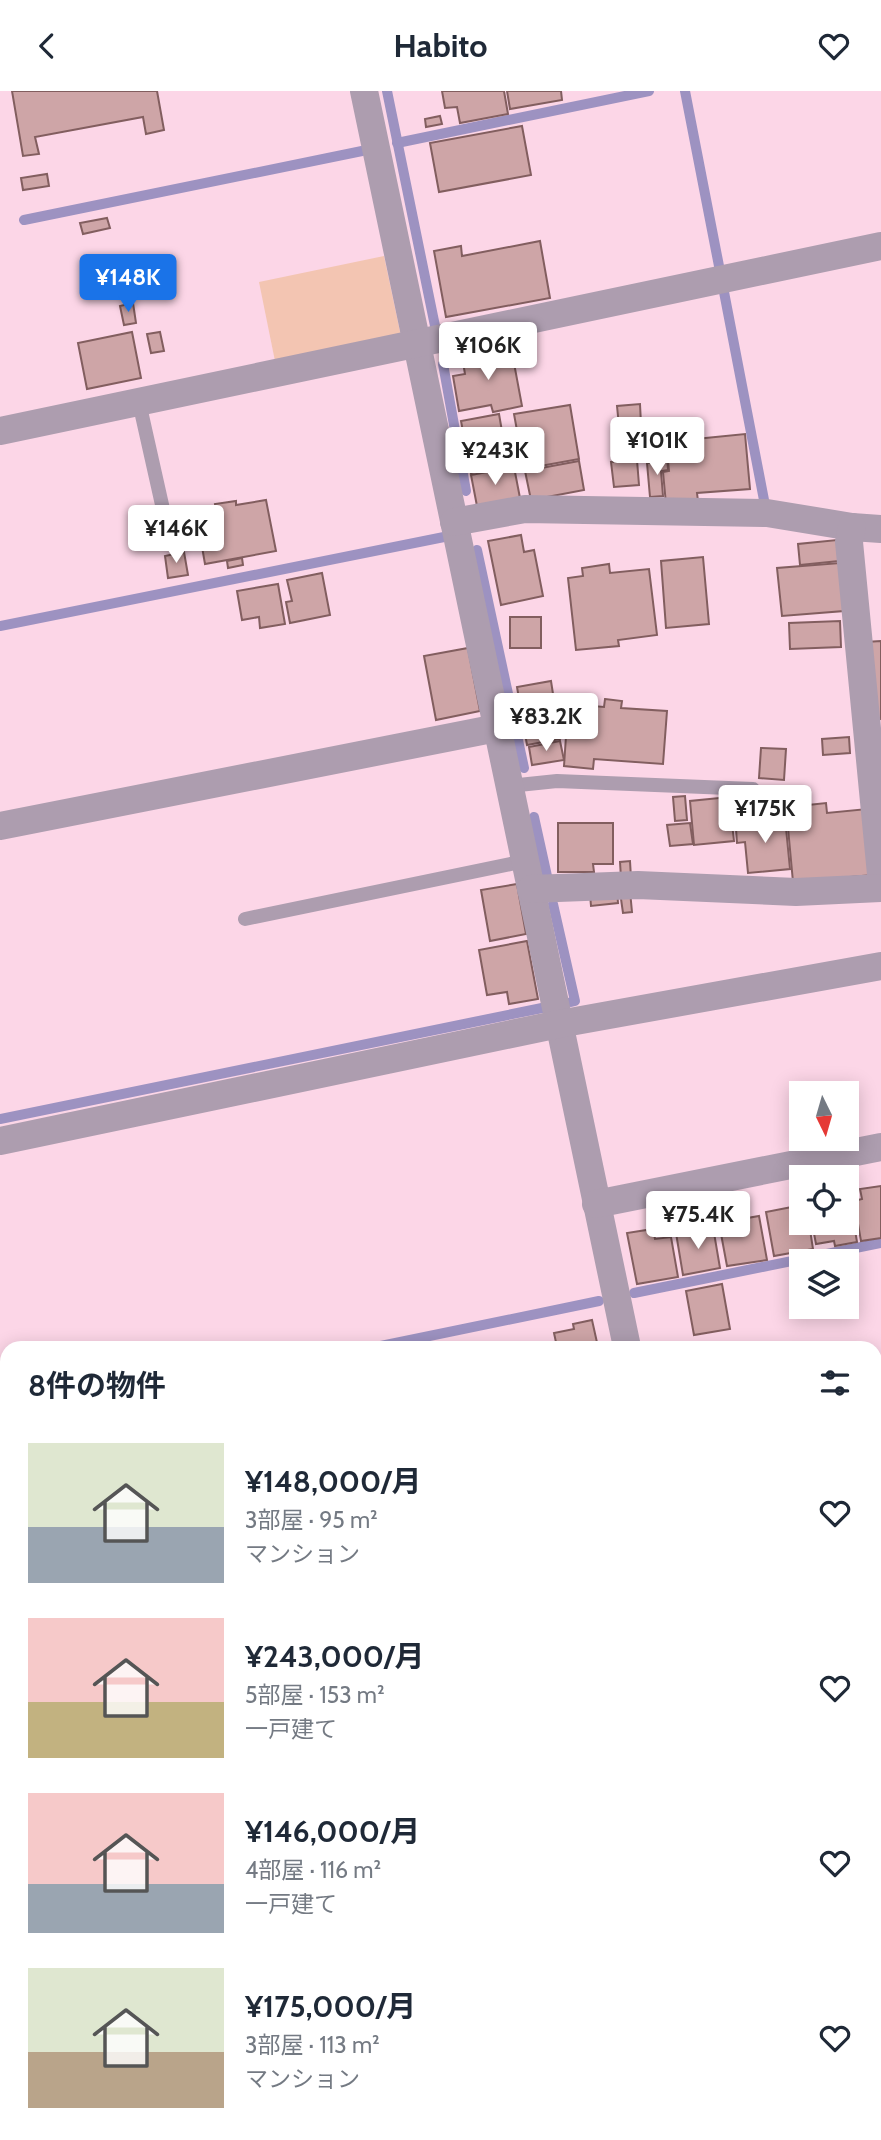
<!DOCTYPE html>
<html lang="ja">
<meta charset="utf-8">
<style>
body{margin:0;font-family:Cabin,"Noto Sans JP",sans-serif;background:#f2f2f3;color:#1f2937;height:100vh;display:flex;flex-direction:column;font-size:26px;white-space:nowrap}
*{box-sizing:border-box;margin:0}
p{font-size:23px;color:#747a83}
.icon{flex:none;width:38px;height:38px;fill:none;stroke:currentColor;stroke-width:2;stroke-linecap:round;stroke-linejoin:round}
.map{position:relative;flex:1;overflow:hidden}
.sheet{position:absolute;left:0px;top:1250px;width:882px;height:800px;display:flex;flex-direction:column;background:#fff;border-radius:21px 21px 0 0;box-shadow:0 4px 18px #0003}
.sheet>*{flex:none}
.needle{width:46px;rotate:175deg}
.fabs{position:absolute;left:789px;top:990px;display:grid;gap:14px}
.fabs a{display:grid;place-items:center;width:70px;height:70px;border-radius:0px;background:#fff;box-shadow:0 4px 18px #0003;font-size:35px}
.price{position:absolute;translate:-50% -60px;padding:0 16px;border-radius:7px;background:#fff;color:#222;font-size:23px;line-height:46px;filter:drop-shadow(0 2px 4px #0008)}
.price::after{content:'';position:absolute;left:50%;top:42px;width:21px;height:16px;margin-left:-10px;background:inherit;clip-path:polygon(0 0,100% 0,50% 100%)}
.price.on{background:#1a73e8;color:#fff}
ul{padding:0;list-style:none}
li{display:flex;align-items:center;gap:21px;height:175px;padding:0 28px}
li span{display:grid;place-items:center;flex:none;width:196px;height:140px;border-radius:0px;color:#555}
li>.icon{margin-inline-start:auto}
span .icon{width:84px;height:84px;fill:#fffc;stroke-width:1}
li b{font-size:30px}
h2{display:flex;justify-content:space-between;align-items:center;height:84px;padding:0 28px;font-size:30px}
header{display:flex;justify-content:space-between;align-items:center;height:91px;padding:0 28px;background:#fff;font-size:32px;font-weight:700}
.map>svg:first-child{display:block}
.green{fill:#f3c5b2}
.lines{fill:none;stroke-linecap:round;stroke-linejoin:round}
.stream{stroke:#9d92c1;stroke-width:10}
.building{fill:#cea5a7;stroke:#825e5f;stroke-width:2}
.lane{stroke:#ad9daf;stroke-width:14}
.street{stroke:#ad9daf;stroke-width:28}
</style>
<header><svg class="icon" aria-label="back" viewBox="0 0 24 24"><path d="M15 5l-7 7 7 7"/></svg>Habito<svg class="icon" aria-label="heart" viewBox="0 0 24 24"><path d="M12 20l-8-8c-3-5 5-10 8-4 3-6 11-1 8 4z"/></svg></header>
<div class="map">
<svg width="881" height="2049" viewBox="0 0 881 2049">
<rect width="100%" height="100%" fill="#fcd6e7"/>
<path class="green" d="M384,165L402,250L276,275L259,191Z"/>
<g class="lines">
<g class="stream">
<path d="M387,0L435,235"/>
<path d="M685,0L719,175"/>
<path d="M397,52L649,0"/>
<path d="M24,129L362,60"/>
<path d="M724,201L764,409"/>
<path d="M443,273L466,400"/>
<path d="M477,459L524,677"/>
<path d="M0,535L444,446"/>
<path d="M534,726L547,785"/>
<path d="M553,813L575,910L571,911"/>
<path d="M0,1028L542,917"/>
<path d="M634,1202L881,1152"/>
<path d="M376,1256L599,1210"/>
<path d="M0,1335L7,1334"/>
<path d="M875,1573L881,1571"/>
<path d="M0,1732L7,1730"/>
<path d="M829,2042L832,2049"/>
</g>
</g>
<g class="building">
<path d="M12,0H157L164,39L146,43L143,26L35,46L39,63L23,65Z"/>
<path d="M442,0H504L508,23L460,32L457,16L445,17Z"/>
<path d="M507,0H561L562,9L510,18Z"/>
<path d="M440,25L442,33L426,36L425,28Z"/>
<path d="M522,35L531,84L439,101L430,52Z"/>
<path d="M47,83L49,95L23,99L21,87Z"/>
<path d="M107,127L110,137L83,143L80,132Z"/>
<path d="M540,150L550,207L446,226L434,160L461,155L462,165Z"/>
<path d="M133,212L136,232L124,234L120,215Z"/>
<path d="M132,241L141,287L87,298L78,252Z"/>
<path d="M160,241L164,260L151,262L147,243Z"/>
<path d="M511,256L522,315L493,321L491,314L459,320L453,285L465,283L462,265Z"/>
<path d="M640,313L641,333L619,335L617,315Z"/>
<path d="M570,314L579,368L524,378L514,323Z"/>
<path d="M499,323L508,375L471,382L461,330Z"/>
<path d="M745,343L750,398L697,402L698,410L666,413L663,381L669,380L666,351Z"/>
<path d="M517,346L522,373L514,375L509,347Z"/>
<path d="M667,365L668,379L661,380L663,405L650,406L647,372L660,371V366Z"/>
<path d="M637,369L639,394L614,396L611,371Z"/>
<path d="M579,370L584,399L531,409L525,380Z"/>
<path d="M514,376L520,407L477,415L471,384Z"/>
<path d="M266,409L276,460L205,473L196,421L216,418L215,413L236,410V414Z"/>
<path d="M521,444L524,461L534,459L543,505L501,514L488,450Z"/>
<path d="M837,449L839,470L800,474L798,453Z"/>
<path d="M184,461L188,484L168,487L165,465Z"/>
<path d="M703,466L709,533L666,537L661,470Z"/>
<path d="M242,467L243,474L228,477L227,470Z"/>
<path d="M840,472L844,520L782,525L777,477Z"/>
<path d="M609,473L610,482L649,478L657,544L618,549L619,555L576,559L568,487L583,485L582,477Z"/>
<path d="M322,482L330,524L290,532L286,511L292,510L287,489Z"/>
<path d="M278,493L285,533L260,537L259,526L242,529L237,500Z"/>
<rect x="510" y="526" width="31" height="31"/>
<path d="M840,530L841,556L790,558L789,532Z"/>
<path d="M881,550V628L873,629L866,551Z"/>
<path d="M468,557L480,620L436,629L424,565Z"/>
<path d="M551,590L560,648L527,654L517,596Z"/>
<path d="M605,608L622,610L621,617L667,620L663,673L594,668L593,678L564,675L566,645L590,647L593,615L604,616Z"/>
<path d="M849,646L850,662L823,664L822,648Z"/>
<path d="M560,650L564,669L532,674L529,656Z"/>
<path d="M761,657L786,658L784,689L759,687Z"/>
<path d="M685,705L687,729L675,730L673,706Z"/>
<path d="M729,706L734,750L694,754L690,710Z"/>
<path d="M826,712L827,722L867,718L873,784L793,791L787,726L800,724L799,715Z"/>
<path d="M785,727L790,778L748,782L745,751L737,752L736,738L743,737V732Z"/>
<path d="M558,732H613V773H593L594,781H558Z"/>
<path d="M690,732L693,753L670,755L667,734Z"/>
<path d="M630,770L631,787H621L620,771Z"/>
<path d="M517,793L526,843L490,850L481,799Z"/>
<path d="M617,800L618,812L591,815L590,803Z"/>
<path d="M630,800L632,821L623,822L620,801Z"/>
<path d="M527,850L538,908L509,913L507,901L487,904L479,859Z"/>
<path d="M881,1095V1147L861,1150L854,1110L862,1108L860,1098Z"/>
<path d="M850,1109L857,1151L835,1155L834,1150L816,1153L812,1132H847V1110Z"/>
<path d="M802,1114V1132H809L813,1158L774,1165L766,1121Z"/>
<path d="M759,1125L767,1169L727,1175L719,1132Z"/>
<path d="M713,1136L720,1177L683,1184L676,1142Z"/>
<path d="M653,1138L655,1148L671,1146L678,1186L637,1193L627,1142Z"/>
<path d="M722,1193L730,1238L694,1244L686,1200Z"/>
<path d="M592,1229L598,1256H557L554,1242L574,1238L573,1233Z"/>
<path d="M164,2042H232L234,2049H165Z"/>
<path d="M240,2042H288L290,2049H246L245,2046L241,2047Z"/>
</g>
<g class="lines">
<g class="lane">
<path d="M139,311L167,436"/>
<path d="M509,695L557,690L753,698"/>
<path d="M245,828L525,770"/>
</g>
<g class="street">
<path d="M364,0L627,1256"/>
<path d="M0,340L881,155"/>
<path d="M454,431L525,418L767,422L852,436L881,438"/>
<path d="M852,436L849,451L881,783"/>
<path d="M0,735L497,637"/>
<path d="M531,798L638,794L796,801L881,797"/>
<path d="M0,1050L559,933L881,875"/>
<path d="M596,1113L881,1056"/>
<path d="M875,1350L881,1349"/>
<path d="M0,1530L7,1528"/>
<path d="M875,1874L881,1872"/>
<path d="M0,1929L7,1928"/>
<path d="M450,2042L453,2049"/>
<path d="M367,2049L387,2042"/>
</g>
</g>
</svg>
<div class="fabs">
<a><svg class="needle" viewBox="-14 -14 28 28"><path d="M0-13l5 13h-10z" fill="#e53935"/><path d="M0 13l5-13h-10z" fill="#747a83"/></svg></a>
<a><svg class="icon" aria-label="locate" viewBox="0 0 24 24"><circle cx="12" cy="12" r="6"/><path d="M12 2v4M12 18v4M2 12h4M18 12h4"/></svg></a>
<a><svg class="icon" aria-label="layers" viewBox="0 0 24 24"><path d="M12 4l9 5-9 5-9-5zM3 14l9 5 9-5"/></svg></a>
</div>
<b class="price on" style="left:128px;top:223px">¥148K</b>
<b class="price" style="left:488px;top:291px">¥106K</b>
<b class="price" style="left:657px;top:386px">¥101K</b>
<b class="price" style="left:495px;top:396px">¥243K</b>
<b class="price" style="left:176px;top:474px">¥146K</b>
<b class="price" style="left:546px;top:662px">¥83.2K</b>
<b class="price" style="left:765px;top:754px">¥175K</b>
<b class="price" style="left:698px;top:1160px">¥75.4K</b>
<section class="sheet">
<h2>8件の物件<svg class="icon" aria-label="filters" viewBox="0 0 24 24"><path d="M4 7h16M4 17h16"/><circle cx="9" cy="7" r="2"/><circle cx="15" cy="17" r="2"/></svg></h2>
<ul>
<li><span style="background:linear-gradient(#dfe7d0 60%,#9aa5b1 0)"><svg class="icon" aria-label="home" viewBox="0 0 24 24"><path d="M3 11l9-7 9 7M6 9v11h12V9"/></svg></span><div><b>¥148,000/月</b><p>3部屋 · 95 m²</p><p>マンション</p></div><svg class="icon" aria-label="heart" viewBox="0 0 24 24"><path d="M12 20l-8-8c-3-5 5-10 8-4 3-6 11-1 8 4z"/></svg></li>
<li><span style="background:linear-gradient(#f6c9c9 60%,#c2b280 0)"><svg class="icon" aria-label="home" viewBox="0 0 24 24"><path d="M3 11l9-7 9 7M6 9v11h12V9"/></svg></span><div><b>¥243,000/月</b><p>5部屋 · 153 m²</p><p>一戸建て</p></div><svg class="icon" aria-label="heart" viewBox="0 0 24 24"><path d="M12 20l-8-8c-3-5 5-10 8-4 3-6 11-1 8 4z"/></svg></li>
<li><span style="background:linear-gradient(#f6c9c9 65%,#9aa5b1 0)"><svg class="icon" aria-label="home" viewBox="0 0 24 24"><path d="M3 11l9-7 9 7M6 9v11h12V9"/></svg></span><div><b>¥146,000/月</b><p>4部屋 · 116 m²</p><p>一戸建て</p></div><svg class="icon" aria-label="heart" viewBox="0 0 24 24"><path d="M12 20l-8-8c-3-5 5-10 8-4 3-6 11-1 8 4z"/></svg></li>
<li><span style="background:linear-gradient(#dfe7d0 60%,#b9a48a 0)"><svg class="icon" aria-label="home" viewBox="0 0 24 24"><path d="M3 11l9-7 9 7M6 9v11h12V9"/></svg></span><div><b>¥175,000/月</b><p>3部屋 · 113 m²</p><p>マンション</p></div><svg class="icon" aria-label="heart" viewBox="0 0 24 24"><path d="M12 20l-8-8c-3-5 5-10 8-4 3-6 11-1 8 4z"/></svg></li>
</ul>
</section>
</div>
